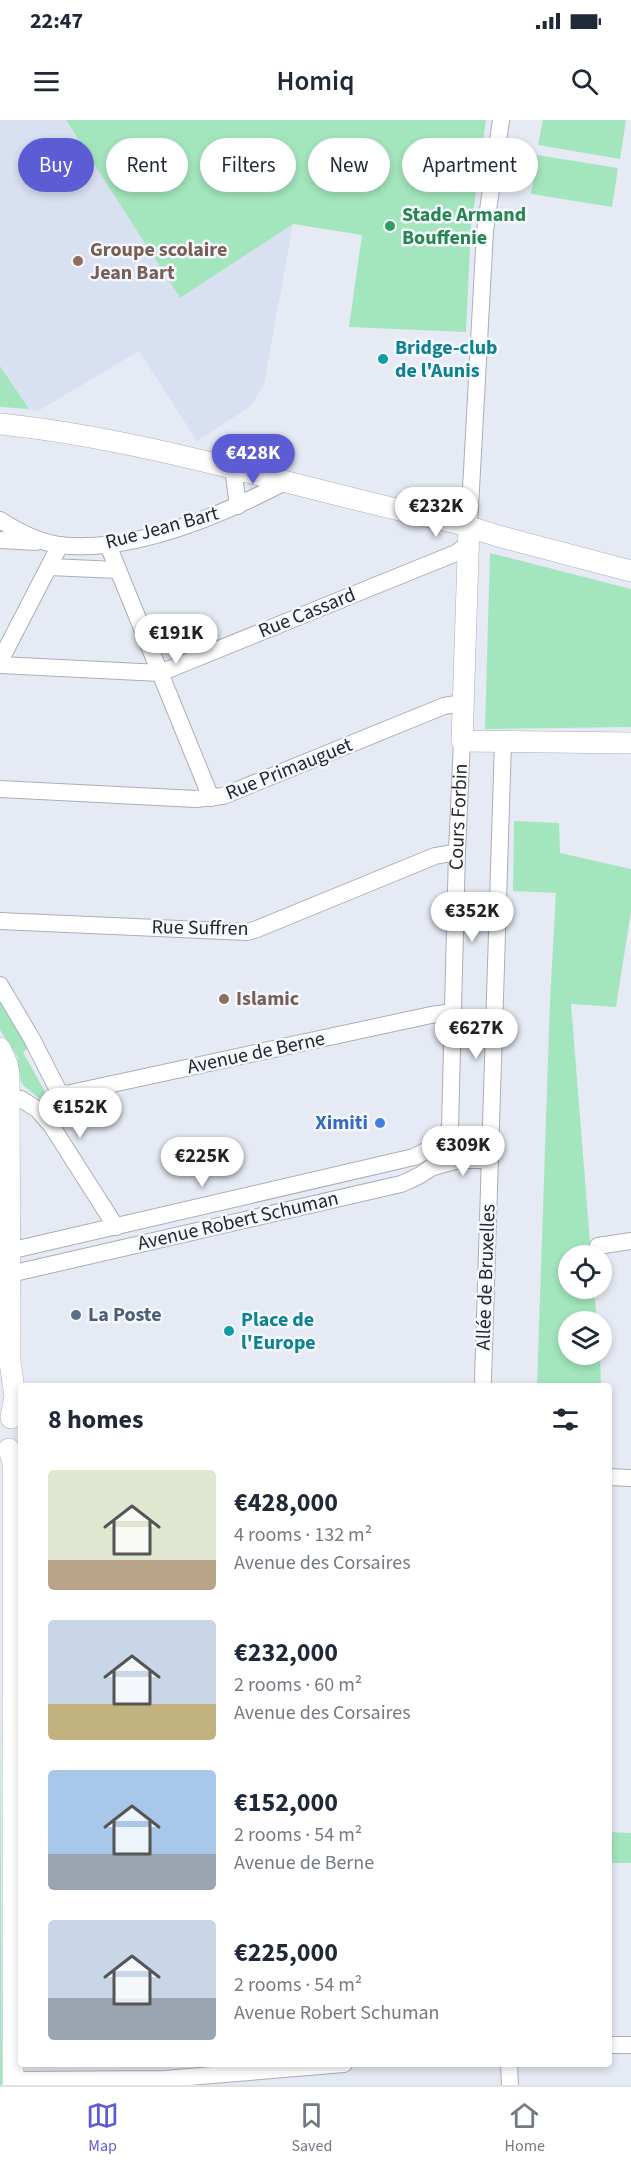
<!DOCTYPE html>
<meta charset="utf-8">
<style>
body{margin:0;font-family:"Source Sans 3",sans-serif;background:#f2f2f3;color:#1f2937;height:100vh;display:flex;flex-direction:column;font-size:22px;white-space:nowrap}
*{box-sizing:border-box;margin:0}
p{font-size:20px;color:#747a83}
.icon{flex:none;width:33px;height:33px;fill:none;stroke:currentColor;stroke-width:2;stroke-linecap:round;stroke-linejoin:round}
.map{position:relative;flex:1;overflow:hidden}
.sheet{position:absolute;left:18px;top:1263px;width:594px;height:684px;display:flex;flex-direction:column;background:#fff;border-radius:6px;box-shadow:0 3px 9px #0003}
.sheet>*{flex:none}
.top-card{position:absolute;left:18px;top:18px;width:596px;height:54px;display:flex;gap:12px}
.controls{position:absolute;left:558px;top:1125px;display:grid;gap:12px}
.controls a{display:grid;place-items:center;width:54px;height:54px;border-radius:50%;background:#fff;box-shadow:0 3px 9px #0003;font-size:30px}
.price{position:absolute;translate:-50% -51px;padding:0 14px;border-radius:21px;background:#fff;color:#222;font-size:20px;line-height:39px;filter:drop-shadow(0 2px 3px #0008)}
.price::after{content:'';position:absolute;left:50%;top:36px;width:18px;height:14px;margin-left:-9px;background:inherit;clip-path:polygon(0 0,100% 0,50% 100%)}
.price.on{background:#5c5dd5;color:#fff}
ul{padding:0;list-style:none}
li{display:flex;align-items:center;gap:18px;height:150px;padding:0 30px}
li span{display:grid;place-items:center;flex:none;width:168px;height:120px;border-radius:6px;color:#555}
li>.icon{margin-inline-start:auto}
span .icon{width:72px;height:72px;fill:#fffc;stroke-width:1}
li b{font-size:26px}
h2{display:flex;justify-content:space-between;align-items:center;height:72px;padding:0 30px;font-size:26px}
.tag{padding:0 21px;border-radius:27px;background:#fff;box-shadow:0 3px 9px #0003;font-size:21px;line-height:54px}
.tag.on{background:#5c5dd5;color:#fff}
.status{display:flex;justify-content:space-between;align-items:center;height:42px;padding:0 30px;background:#fff;direction:ltr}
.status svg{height:16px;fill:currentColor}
header{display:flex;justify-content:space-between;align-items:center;height:78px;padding:0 30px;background:#fff;font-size:27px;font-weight:600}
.dock{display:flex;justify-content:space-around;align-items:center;height:84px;border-top:2px solid #e0e1e3;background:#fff;font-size:16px;color:#747a83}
.dock a{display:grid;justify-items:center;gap:3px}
.dock .on{color:#5c5dd5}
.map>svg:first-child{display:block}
.built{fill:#d9e0f1}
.green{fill:#a3e6bd}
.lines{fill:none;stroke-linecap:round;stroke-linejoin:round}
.minor-casing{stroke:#aaaeb8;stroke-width:18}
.tertiary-casing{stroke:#aaaeb8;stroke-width:22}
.minor{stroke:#fff;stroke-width:16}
.tertiary{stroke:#fff;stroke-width:21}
.leisure-dot{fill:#2e9e5b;stroke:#f5f7fe;stroke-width:2}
.education-dot{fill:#8d6e63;stroke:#f5f7fe;stroke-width:2}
.culture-dot{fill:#0f9aa8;stroke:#f5f7fe;stroke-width:2}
.shop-dot{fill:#3f7fe0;stroke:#f5f7fe;stroke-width:2}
.service-dot{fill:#5c6f8a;stroke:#f5f7fe;stroke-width:2}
.labels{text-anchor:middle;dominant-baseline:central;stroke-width:5;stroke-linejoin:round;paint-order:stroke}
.leisure-label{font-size:20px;font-weight:bold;fill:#27864d;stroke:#f5f7fe;text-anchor:start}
.education-label{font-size:20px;font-weight:bold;fill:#785e54;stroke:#f5f7fe;text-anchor:start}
.culture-label{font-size:20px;font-weight:bold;fill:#0d838f;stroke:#f5f7fe;text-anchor:start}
.street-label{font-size:20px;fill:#26272b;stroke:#f5f7fe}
.shop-label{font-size:20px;font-weight:bold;fill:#366cbe;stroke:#f5f7fe;text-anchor:end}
.service-label{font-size:20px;font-weight:bold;fill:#4e5e75;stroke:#f5f7fe;text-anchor:start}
</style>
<div class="status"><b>22:47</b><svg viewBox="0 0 49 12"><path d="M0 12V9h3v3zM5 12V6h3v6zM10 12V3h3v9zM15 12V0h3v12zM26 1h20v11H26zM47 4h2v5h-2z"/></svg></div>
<header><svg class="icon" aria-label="menu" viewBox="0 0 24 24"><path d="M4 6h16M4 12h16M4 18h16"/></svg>Homiq<svg class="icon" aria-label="search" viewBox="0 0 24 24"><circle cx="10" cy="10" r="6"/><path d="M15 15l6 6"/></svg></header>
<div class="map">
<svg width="631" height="1965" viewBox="0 0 631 1965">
<rect width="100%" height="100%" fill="#e6eaf4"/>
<path class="built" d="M0,0H66L180,178L293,104L264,264L251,286L197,321L139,231L38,291L29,289L0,246Z"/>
<g class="green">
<path d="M66,0H486L471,107L466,212L349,207L362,115L293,104L180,178Z"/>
<path d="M543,0H626L620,39L538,25Z"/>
<path d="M537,35L618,48L612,87L531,74Z"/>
<path d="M0,246L29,289L0,287Z"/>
<path d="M490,433L631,469V607L485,609Z"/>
<path d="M514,701L559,703L560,733L631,749V791L616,887L571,884L591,1135L568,1136V1168L594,1169L597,1201L568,1202V1234L600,1235L601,1266H537L550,881L556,773L513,771Z"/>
<path d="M0,874L29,928L23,932L56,992L24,966L21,962L17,936L0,910Z"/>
<path d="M0,1567L2,1965H0Z"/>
<path d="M609,1712L631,1713V1743H609Z"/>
</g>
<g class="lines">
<defs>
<g id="minor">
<path d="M233,348L238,386"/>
<path d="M0,400C17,411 39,422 59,425C132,434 224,394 287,361"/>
<path d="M469,406L485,111L501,0"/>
<path d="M0,420L36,422"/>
<path d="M108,425L211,678"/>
<path d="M49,447L118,450"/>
<path d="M0,541L60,425"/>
<path d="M0,545L160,553L456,433L467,425"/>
<path d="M0,669L196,679L223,676L444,586L463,583"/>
<path d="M0,801L247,812L257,809L435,736L457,732"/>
<path d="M0,865L32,919L59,972L66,974L431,895L453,892"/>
<path d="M0,977L21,979L38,990L51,1005L116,1107"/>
<path d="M448,1022L461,1025H491"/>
<path d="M433,1047L459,1040H490"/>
<path d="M598,1126L631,1121"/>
<path d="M9,1131L414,1037L434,1027L449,1009"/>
<path id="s1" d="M10,1154L401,1064C431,1052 445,1042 450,1008L457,732L462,621"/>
<path d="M483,1260L503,622"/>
<path d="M609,1357L631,1358"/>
<path d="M609,1925H631"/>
<path d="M509,1944L510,1965"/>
<path d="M13,1960L165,1959L344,1944"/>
</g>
<g id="tertiary">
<path d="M0,304C155,320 305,371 457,403L498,416L631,451"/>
<path d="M469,406L462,621L631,623"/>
<path d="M0,928L7,944L9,954L10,1242L15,1276L11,1298"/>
<path d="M9,1329L13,1343V1965"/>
</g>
</defs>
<use href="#minor" class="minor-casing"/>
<use href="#tertiary" class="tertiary-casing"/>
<use href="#minor" class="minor"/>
<use href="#tertiary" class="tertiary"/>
</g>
<circle class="leisure-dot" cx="390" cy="106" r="6"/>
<g class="education-dot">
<circle cx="78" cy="141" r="6"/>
<circle cx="224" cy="879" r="6"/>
</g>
<g class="culture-dot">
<circle cx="383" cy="239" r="6"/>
<circle cx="229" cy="1211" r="6"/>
</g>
<circle class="shop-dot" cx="380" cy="1003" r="6"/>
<circle class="service-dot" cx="76" cy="1195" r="6"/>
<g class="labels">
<g class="leisure-label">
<text x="402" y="95">Stade Armand<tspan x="402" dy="23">Bouffenie</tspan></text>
</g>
<g class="education-label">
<text x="90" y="130">Groupe scolaire<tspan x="90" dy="23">Jean Bart</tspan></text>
<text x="236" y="879">Islamic</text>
</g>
<g class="culture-label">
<text x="395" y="228">Bridge-club<tspan x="395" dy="23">de l'Aunis</tspan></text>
<text x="241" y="1200">Place de<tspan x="241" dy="23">l'Europe</tspan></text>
</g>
<g class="street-label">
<text transform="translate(162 408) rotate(-15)">Rue Jean Bart</text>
<text transform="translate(307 493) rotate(-22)">Rue Cassard</text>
<text transform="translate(289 649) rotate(-22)">Rue Primauguet</text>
<text stroke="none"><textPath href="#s1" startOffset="792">Cours Forbin</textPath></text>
<text transform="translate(200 808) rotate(1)">Rue Suffren</text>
<text transform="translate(256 933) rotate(-12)">Avenue de Berne</text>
<text transform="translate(238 1101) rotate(-13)">Avenue Robert Schuman</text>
<text transform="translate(486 1157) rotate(-88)">Allée de Bruxelles</text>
</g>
<g class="shop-label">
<text x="368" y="1003">Ximiti</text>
</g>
<g class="service-label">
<text x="88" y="1195">La Poste</text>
</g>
</g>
</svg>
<div class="controls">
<a><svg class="icon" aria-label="locate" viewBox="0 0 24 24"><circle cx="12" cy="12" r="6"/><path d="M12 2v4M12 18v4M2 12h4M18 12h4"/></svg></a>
<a><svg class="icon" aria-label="layers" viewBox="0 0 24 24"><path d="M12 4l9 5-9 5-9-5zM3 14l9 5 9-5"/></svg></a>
</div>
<b class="price on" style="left:253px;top:365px">€428K</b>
<b class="price" style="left:436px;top:418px">€232K</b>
<b class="price" style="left:176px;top:545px">€191K</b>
<b class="price" style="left:472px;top:823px">€352K</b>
<b class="price" style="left:476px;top:940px">€627K</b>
<b class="price" style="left:80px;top:1019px">€152K</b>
<b class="price" style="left:463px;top:1057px">€309K</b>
<b class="price" style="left:202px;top:1068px">€225K</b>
<div class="top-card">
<a class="tag on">Buy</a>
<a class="tag">Rent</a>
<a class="tag">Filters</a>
<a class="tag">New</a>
<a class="tag">Apartment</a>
</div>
<section class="sheet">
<h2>8 homes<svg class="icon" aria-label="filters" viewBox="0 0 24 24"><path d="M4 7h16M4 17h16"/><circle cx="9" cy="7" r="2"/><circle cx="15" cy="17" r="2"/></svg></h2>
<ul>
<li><span style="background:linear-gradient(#dfe7d0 75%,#b9a48a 0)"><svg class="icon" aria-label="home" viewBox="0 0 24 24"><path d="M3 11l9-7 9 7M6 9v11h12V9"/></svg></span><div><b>€428,000</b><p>4 rooms · 132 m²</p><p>Avenue des Corsaires</p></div></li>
<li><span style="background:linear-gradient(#c9d6e8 70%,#c2b280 0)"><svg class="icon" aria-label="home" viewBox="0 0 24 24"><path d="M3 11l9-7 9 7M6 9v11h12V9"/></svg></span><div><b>€232,000</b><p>2 rooms · 60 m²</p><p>Avenue des Corsaires</p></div></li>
<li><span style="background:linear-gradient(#a9c7e8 70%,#9aa5b1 0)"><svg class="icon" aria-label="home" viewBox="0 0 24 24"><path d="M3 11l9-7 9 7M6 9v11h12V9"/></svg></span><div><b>€152,000</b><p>2 rooms · 54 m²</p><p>Avenue de Berne</p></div></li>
<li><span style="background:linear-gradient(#c9d6e8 65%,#9aa5b1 0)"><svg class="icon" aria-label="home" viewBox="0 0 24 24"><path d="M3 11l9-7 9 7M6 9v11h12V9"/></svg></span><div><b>€225,000</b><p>2 rooms · 54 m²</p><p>Avenue Robert Schuman</p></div></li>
</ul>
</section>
</div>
<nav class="dock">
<a class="on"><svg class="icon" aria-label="map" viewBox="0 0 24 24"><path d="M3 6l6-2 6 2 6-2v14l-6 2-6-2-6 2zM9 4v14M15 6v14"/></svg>Map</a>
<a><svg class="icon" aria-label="saved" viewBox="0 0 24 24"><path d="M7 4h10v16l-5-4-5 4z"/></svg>Saved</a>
<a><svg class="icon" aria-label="home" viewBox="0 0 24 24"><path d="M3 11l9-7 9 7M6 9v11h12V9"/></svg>Home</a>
</nav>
